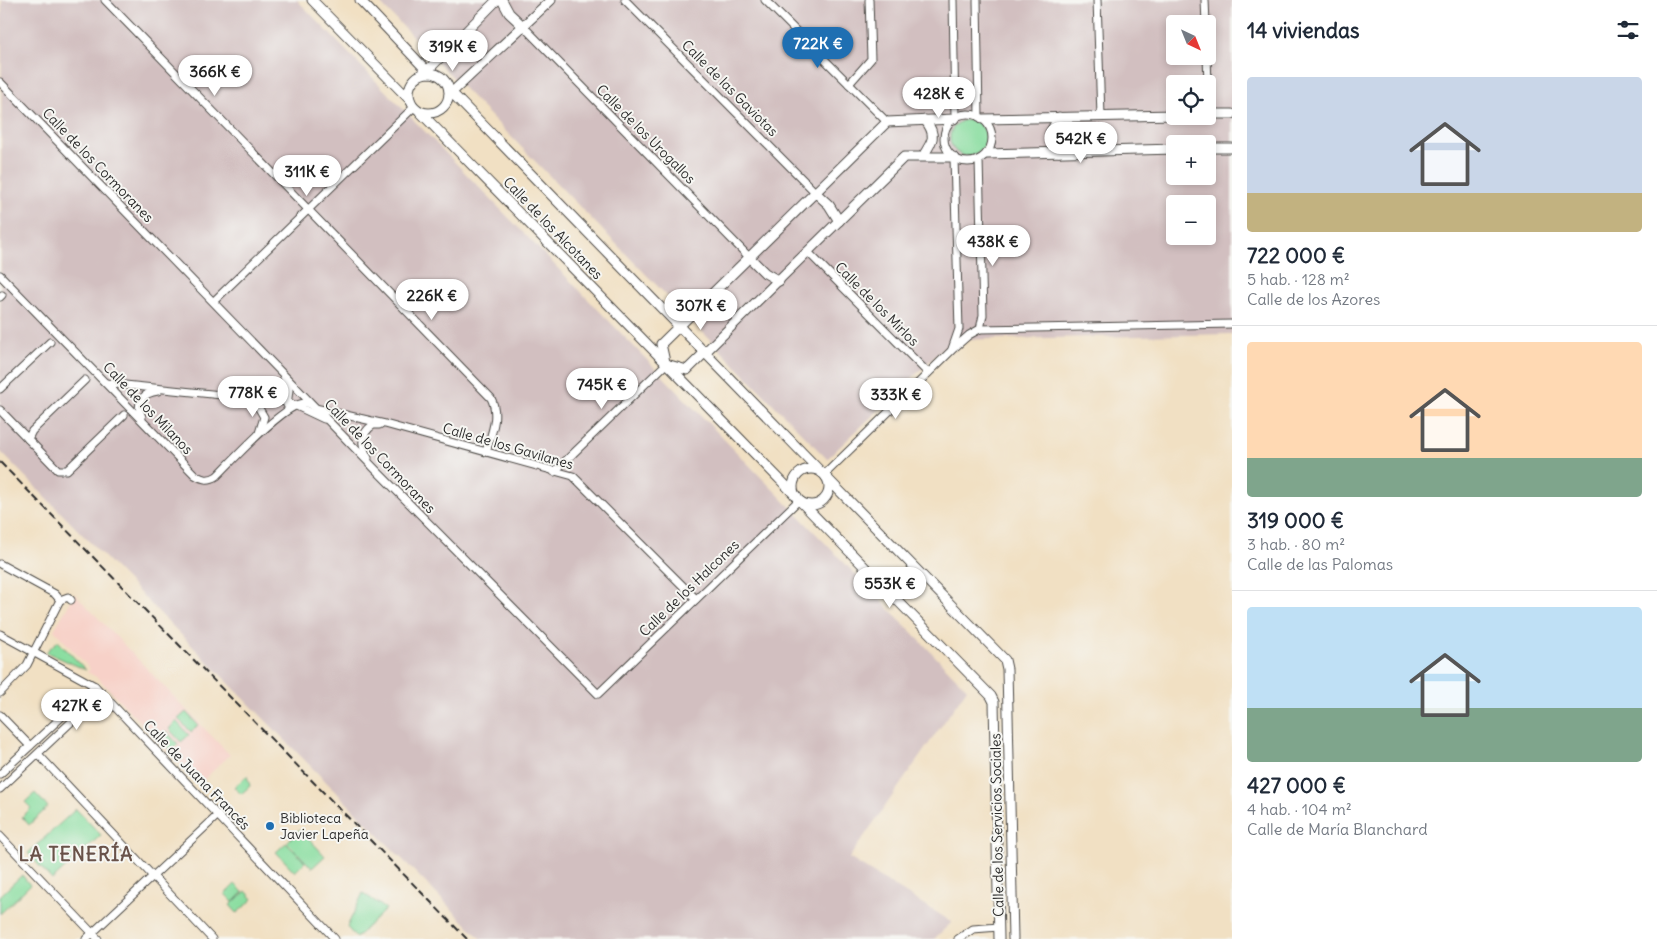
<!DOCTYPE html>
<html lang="es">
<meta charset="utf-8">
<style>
body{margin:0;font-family:Delius,sans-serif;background:#f6f6f7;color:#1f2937;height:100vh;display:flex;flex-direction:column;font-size:19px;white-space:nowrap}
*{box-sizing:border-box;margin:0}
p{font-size:16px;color:#747a83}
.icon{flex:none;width:28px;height:28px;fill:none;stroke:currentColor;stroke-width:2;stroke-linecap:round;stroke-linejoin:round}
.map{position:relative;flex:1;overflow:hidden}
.sheet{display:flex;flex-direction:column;background:#fff;width:425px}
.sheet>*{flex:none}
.needle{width:32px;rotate:137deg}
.fabs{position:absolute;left:1166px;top:15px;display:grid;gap:10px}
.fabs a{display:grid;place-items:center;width:50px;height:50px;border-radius:5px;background:#fff;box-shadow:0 2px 8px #0003;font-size:25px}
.price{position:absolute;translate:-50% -42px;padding:0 11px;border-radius:18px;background:#fff;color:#222;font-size:16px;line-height:32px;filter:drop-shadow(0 1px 2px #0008)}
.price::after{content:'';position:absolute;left:50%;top:30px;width:15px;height:11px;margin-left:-8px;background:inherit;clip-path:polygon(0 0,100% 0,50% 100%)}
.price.on{background:#1f6fb2;color:#fff}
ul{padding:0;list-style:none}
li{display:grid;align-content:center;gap:10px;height:265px;padding:0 15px}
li+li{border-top:1px solid #e0e1e3}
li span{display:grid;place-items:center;height:155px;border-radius:5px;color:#555}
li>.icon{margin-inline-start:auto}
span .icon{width:90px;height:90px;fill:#fffc;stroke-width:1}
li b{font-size:21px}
h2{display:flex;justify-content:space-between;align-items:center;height:60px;padding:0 15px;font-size:21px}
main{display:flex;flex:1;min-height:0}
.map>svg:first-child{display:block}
.built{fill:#f7d1c8}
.industrial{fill:#d2bfc0;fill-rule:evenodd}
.green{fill:#88dd9f;stroke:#5a8465}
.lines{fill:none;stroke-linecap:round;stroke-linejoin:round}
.minor-casing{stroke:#494642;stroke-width:9}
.tertiary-casing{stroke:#494642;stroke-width:11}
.minor{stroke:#fff;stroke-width:7}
.tertiary{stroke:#fff;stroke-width:9}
.rail{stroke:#2b2b2b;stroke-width:2;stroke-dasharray:8 4;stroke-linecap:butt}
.poi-dot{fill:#1f6fb2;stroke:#f6f6f2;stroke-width:2}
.labels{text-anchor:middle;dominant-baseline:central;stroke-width:4;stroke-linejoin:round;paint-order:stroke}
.street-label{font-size:14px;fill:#2b2b2b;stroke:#f6f6f2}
.poi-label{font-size:14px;fill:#2b2b2b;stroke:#f6f6f2;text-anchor:start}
.district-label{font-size:19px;font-weight:bold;letter-spacing:1px;fill:#695249;stroke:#f6f6f2}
</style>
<main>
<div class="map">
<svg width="1232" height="939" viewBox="0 0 1232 939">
<rect width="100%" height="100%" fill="#f6f6f2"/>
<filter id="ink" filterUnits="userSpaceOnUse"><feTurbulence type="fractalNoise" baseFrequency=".02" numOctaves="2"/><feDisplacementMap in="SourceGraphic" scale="10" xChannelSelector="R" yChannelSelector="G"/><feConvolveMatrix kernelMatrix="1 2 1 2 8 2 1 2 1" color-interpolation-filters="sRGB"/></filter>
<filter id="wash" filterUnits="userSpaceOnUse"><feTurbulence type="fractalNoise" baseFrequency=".0096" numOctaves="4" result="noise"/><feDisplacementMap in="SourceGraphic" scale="20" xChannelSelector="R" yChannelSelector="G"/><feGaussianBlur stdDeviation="1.12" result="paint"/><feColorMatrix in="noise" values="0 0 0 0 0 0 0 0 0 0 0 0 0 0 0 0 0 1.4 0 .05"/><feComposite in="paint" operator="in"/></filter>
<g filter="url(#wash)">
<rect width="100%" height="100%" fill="#f1e0c3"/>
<path class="built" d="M75,594L230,755L199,784L98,678L87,672L90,669L54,630Z"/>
<g class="industrial">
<path d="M2,0H297L967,689L849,858L952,922L934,939H481L0,451Z"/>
<path d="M377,0H1232V334L952,340L827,459ZM1175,24H1208V56H1175ZM1175,84H1208V116H1175ZM1175,144H1208V176H1175ZM1175,204H1208V236H1175Z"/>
</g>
<g class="green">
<circle cx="968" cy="138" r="18"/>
<path d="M58,641L86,670L46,652Z"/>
<path d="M186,712L198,725L191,732L178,719Z"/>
<path d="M176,721L189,735L181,742L169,729Z"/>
<path d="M166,731L178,744L171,751L158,738Z"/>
<path d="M247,776L250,786L241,794L234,787Z"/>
<path d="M35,793L48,807L29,825L22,817L31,808L25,802Z"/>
<path d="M76,809L101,835L52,880L28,853Z"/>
<path d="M300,829L325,856L312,868L287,842Z"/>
<path d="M286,843L305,862L295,872L276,852Z"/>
<path d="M22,875L30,885L0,914V896Z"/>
<path d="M235,884L243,892L233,902L225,894Z"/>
<path d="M246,891L253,899L237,913L230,905Z"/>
<path d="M363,893L386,909L356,938L347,927Z"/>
</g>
</g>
<g filter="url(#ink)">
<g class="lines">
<defs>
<g id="minor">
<path d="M105,0L491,398C500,416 491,434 486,452"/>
<path d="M625,0L816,193"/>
<path d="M765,0L887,122"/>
<path d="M953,0L955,118"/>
<path d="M977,0L979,117"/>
<path d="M1097,0L1101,116"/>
<path d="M1205,0L1206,24"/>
<path d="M524,27L750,258"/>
<path d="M1207,56L1209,114"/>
<path d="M0,82L375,469L598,694L799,500"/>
<path d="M849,84L871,59L869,0"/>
<circle cx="968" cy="138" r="24"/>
<path d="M808,252L928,373"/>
<path d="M0,275L195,475C204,480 209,481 217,476C233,460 285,403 305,403C309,403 312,406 315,408L385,424L573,476L696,599"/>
<path d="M0,297L2,295"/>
<path d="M214,301L414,107"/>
<path d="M980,329L1232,324"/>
<path d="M952,349L959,329L954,158"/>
<path d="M284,378L289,390L287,405"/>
<path d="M85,380L32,431L28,439L58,470H67L124,415"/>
<path d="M106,383L288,402L324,419"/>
<path d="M0,389L50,342"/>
<path d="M249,399L256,403L264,417L259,433"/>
<path d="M0,410L28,439"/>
<path d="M142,417C135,403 142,393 158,391"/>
<path d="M368,458C361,446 360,434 373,425H379"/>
<path d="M554,472L666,364"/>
<path d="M824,475L952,350L969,335L980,329L983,315L979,160"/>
<path d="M0,564L55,594L60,600L27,665L0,693"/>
<path d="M60,600L68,597L71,600"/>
<path d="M0,634L95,686L335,939"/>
<path d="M0,715L30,746"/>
<path d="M38,754L212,939"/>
<path d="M0,774L95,686"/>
<path d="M0,789L102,693"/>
<path d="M0,836L98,939"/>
<path d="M86,939L218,815"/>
<path d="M958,939L973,929L999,927"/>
</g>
<g id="tertiary">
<path d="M312,0L410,100"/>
<path d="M360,0L429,73"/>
<path d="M502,0L509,13L524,27"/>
<circle cx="429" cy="93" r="20"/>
<path d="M425,73L497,0"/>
<path d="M449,90L822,473"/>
<path d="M449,95L551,0"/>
<path d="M420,112L797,497"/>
<path d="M1208,114H1232"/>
<path d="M983,119L1175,115"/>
<path d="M1208,148H1232"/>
<path d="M1059,152L1053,145L1050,133L1059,117"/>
<path d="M987,154L1175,149"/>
<path d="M923,156C933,141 937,135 925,120"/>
<path d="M816,193L829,205L839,221"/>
<path d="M750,258L765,273L779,281"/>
<path d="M665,362L661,344L887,122L954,119"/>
<path d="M666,364L687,370L904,157H953"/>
<circle cx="811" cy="487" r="18"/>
<path d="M826,477L1005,660L1007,669L1013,939"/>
<path d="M801,502L991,696L994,702L999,939"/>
</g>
</defs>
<use href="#minor" class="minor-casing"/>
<use href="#tertiary" class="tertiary-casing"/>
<use href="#minor" class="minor"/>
<use href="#tertiary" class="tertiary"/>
<path class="rail" d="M0,462L467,939"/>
</g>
</g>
<circle class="poi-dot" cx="270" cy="826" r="5"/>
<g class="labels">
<g class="street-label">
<text transform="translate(730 88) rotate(45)">Calle de las Gaviotas</text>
<text transform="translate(646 134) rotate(45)">Calle de los Urogallos</text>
<text transform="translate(98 165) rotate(46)">Calle de los Cormoranes</text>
<text transform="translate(553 228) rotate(46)">Calle de los Alcotanes</text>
<text transform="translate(877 304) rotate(45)">Calle de los Mirlos</text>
<text transform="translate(148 408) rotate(46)">Calle de los Milanos</text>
<text transform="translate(508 446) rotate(16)">Calle de los Gavilanes</text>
<text transform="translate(380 456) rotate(46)">Calle de los Cormoranes</text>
<text transform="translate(689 588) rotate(-44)">Calle de los Halcones</text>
<text transform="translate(197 775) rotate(46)">Calle de Juana Francés</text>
<text transform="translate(997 825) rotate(-91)">Calle de los Servicios Sociales</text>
</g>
<g class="poi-label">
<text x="280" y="818">Biblioteca<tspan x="280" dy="16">Javier Lapeña</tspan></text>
</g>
<g class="district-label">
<text x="76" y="854">LA TENERÍA</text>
</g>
</g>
</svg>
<div class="fabs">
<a><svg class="needle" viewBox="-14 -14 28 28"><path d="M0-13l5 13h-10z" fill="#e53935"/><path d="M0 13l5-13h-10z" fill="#747a83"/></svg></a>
<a><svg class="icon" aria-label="locate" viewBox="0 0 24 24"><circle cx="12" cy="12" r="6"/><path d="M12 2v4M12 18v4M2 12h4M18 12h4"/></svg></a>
<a>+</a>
<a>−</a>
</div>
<b class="price on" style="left:818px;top:69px">722K €</b>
<b class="price" style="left:453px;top:72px">319K €</b>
<b class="price" style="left:215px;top:97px">366K €</b>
<b class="price" style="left:939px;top:119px">428K €</b>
<b class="price" style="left:1081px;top:164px">542K €</b>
<b class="price" style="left:307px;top:197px">311K €</b>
<b class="price" style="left:993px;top:267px">438K €</b>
<b class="price" style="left:432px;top:321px">226K €</b>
<b class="price" style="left:701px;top:331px">307K €</b>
<b class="price" style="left:602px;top:410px">745K €</b>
<b class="price" style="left:253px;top:418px">778K €</b>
<b class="price" style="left:896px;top:420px">333K €</b>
<b class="price" style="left:890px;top:609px">553K €</b>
<b class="price" style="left:77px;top:731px">427K €</b>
</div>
<section class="sheet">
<h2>14 viviendas<svg class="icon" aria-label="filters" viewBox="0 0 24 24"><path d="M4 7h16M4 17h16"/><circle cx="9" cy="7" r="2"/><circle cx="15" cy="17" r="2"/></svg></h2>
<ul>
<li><span style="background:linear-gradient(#c9d6e8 75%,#c2b280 0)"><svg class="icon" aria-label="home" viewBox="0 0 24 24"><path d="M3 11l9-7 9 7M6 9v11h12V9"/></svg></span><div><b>722 000 €</b><p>5 hab. · 128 m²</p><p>Calle de los Azores</p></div></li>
<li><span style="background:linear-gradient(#ffd9b3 75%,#7fa58c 0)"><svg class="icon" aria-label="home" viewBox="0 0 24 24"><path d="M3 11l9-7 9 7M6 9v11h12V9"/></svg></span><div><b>319 000 €</b><p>3 hab. · 80 m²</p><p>Calle de las Palomas</p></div></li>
<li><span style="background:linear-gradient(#bfe0f5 65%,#7fa58c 0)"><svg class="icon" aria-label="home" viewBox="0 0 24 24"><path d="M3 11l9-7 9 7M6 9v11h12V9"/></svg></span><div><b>427 000 €</b><p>4 hab. · 104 m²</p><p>Calle de María Blanchard</p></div></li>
</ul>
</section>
</main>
